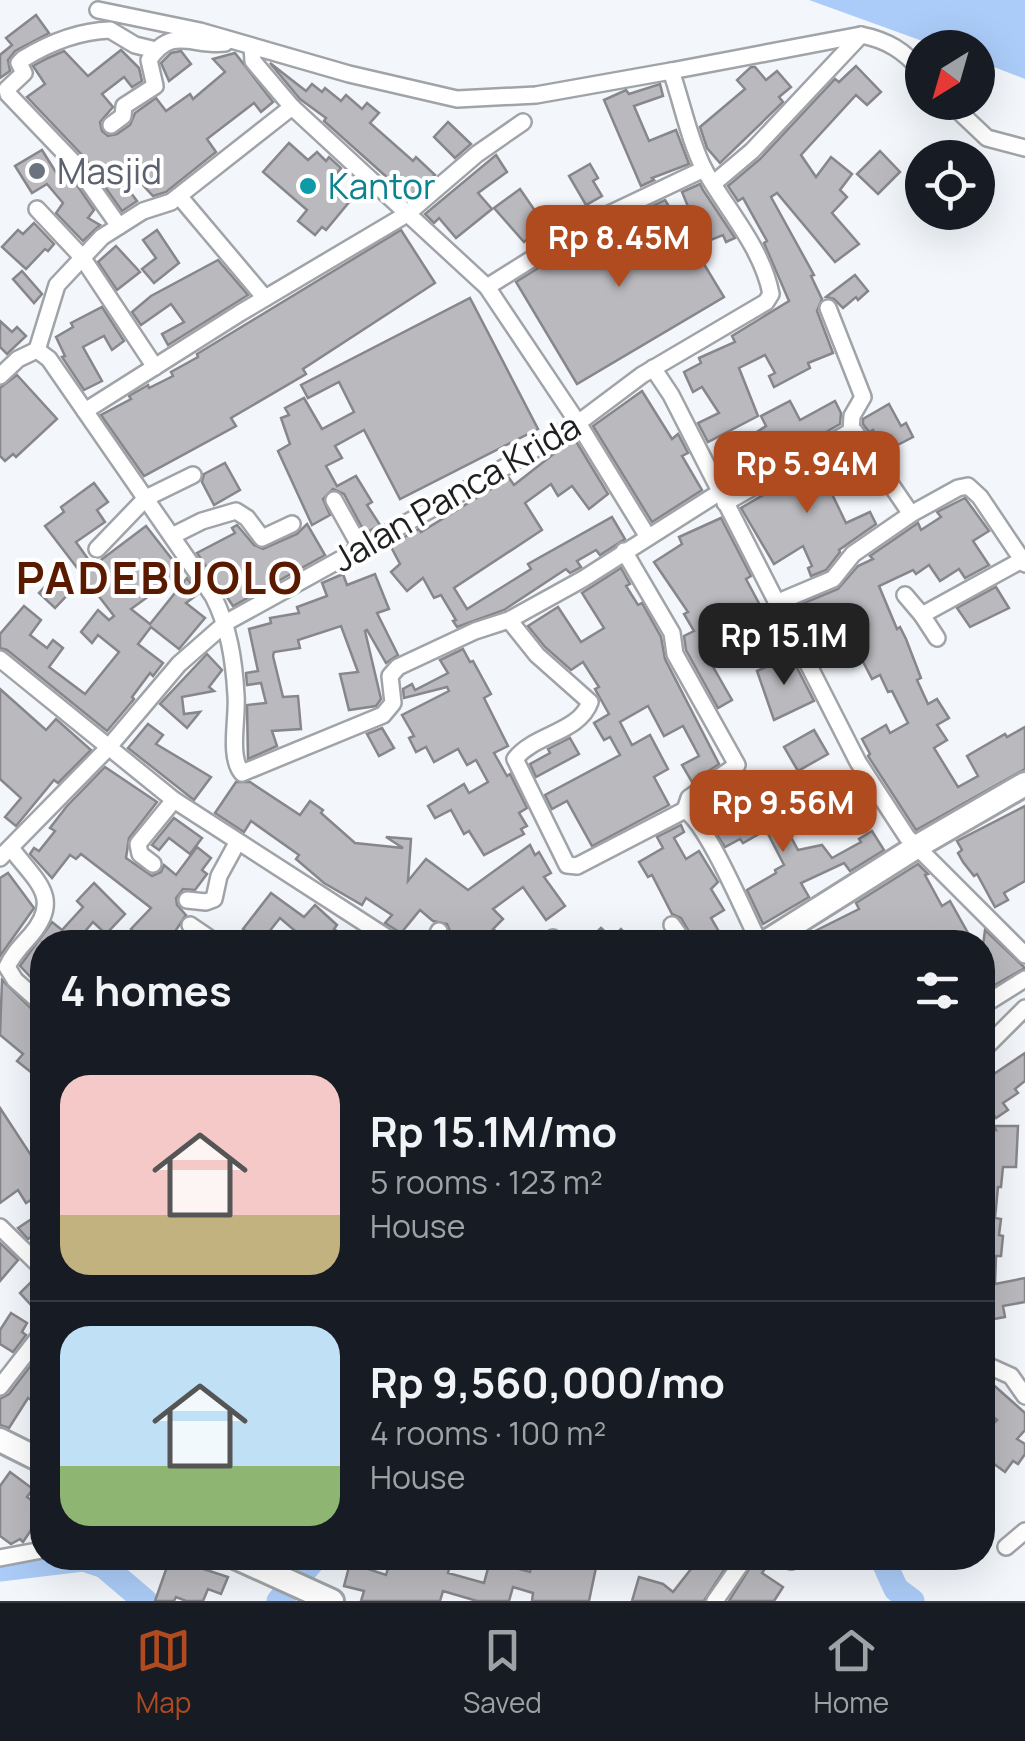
<!DOCTYPE html>
<meta charset="utf-8">
<style>
body{margin:0;font-family:Manrope,sans-serif;background:#20242c;color:#f1f3f6;height:100vh;display:flex;flex-direction:column;font-size:38px;white-space:nowrap}
*{box-sizing:border-box;margin:0}
p{font-size:32px;color:#9ea1a6}
.icon{flex:none;width:55px;height:55px;fill:none;stroke:currentColor;stroke-width:2;stroke-linecap:round;stroke-linejoin:round}
.map{position:relative;flex:1;overflow:hidden}
.panel{position:absolute;left:30px;top:930px;width:965px;height:640px;display:flex;flex-direction:column;background:#171b24;border-radius:40px;box-shadow:0 10px 40px #0002}
.panel>*{flex:none}
.needle{width:65px;rotate:217deg}
.fabs{position:absolute;left:905px;top:30px;display:grid;gap:20px}
.fabs a{display:grid;place-items:center;width:90px;height:90px;border-radius:50%;background:#171b24;box-shadow:0 10px 40px #0002;font-size:50px}
.price{position:absolute;translate:-50% -85px;padding:0 22px;border-radius:20px;background:#b04a1f;color:#fff;font-size:32px;line-height:65px;filter:drop-shadow(0 2px 5px #0008)}
.price::after{content:'';position:absolute;left:50%;top:60px;width:30px;height:22px;margin-left:-15px;background:inherit;clip-path:polygon(0 0,100% 0,50% 100%)}
.price.active{background:#222;color:#fff}
ul{padding:0;list-style:none}
li{display:flex;align-items:center;gap:30px;height:250px;padding:0 30px}
li+li{border-top:2px solid #363941}
li span{display:grid;place-items:center;flex:none;width:280px;height:200px;border-radius:30px;color:#555}
li>.icon{margin-inline-start:auto}
span .icon{width:120px;height:120px;fill:#fffc;stroke-width:1}
li b{font-size:42px}
h2{display:flex;justify-content:space-between;align-items:center;height:120px;padding:0 30px;font-size:42px}
.tabs{display:flex;justify-content:space-around;align-items:center;height:140px;border-top:2px solid #363941;background:#171b24;font-size:28px;color:#9ea1a6}
.tabs a{display:grid;justify-items:center;gap:5px}
.tabs .active{color:#b04a1f}
.map>svg:first-child{display:block}
.water{fill:#abccf8}
.lines{fill:none;stroke-linecap:round;stroke-linejoin:round}
.river{stroke:#abccf8;stroke-width:25}
.building{fill:#bab9be;stroke:#87868b;stroke-width:2.5}
.street-casing{stroke:#a0a4a8;stroke-width:20}
.secondary-casing{stroke:#a0a4a8;stroke-width:28}
.street{stroke:#fff;stroke-width:15}
.secondary{stroke:#fff;stroke-width:22}
.worship-dot{fill:#6b7280;stroke:#fff;stroke-width:4}
.culture-dot{fill:#0f9aa8;stroke:#fff;stroke-width:4}
.labels{text-anchor:middle;dominant-baseline:central;stroke-width:8;stroke-linejoin:round;paint-order:stroke}
.worship-label{font-size:35px;fill:#5b616d;stroke:#fff;text-anchor:start}
.culture-label{font-size:35px;fill:#0d838f;stroke:#fff;text-anchor:start}
.street-label{font-size:35px;fill:#1d1f20;stroke:#fff}
.district-label{font-size:45px;font-weight:bold;letter-spacing:2.5px;fill:#591a00;stroke:#fff}
</style>
<div class="map">
<svg width="1025" height="1601" viewBox="0 0 1025 1601">
<rect width="100%" height="100%" fill="#f3f7fc"/>
<path class="water" d="M809,0H1025V79L978,61V48L939,47Z"/>
<g class="lines">
<g class="river">
<path d="M882,1558L896,1589L912,1601"/>
<path d="M0,1569L83,1559L104,1566L145,1601"/>
<path d="M279,1601L315,1558"/>
</g>
</g>
<g class="building">
<path d="M36,15L49,33L15,51L8,60L10,71L0,78V55L12,45L6,38Z"/>
<path d="M121,50L139,68L142,81L132,87L124,77L102,94L113,107L100,122L102,131L108,136L117,134L130,125L135,113L156,98L166,111L190,94L193,99L225,72L213,59L235,53L273,102L261,112L254,103L207,139L216,152L166,192L153,196L128,169L119,177L137,201L122,211L84,157L27,97L45,84L33,66L48,58L64,51L88,76Z"/>
<path d="M181,51L191,64L169,81L161,63L171,53Z"/>
<path d="M270,63L306,91L312,84L322,92L325,88L341,101L346,95L362,109L367,103L379,113L370,123L413,161L416,157L435,175L409,197L324,121L326,118L300,99Z"/>
<path d="M856,66L881,92L867,105L856,95L801,155L816,177L831,157L852,174L840,190L847,197L832,213L859,244L835,262L777,193L771,197L814,275L811,276L822,299L817,311L833,353L808,363L810,368L774,387L769,376L775,373L765,355L739,368L758,416L708,442L698,423L719,413L702,387L693,392L684,372L701,363L699,358L735,342L732,336L789,301L764,243L767,241L743,198L738,201L728,186L760,159L835,79L839,82Z"/>
<path d="M751,67H755L766,80L777,71L791,87L779,97L783,102L720,163L707,148L700,127L745,89L737,80Z"/>
<path d="M660,84L663,96L634,106L649,141L676,130L689,164L652,178L654,180L641,186L604,100L626,90L629,94Z"/>
<path d="M448,122L471,144L455,158L434,137Z"/>
<path d="M289,143L308,160L317,152L326,161L329,157L341,168L331,180L350,201L326,230L322,227L315,235L298,221L307,210L263,172Z"/>
<path d="M42,150L62,182L70,175L94,210L88,218L100,225L83,241L56,213L63,203L47,184L32,193L15,166Z"/>
<path d="M880,151L900,172L878,194L857,174Z"/>
<path d="M496,155L507,172L478,193L492,209L456,238L439,218L434,223L425,214Z"/>
<path d="M590,164L598,178L593,181L602,196L586,205L569,176Z"/>
<path d="M700,184L703,190L735,238L726,242L723,235L703,243L682,192Z"/>
<path d="M520,189L551,234L537,242L532,235L524,242L494,208Z"/>
<path d="M665,200L724,297L577,384L516,282L591,235Z"/>
<path d="M34,223L54,244L48,251L45,249L26,269L2,247L18,230L23,234Z"/>
<path d="M157,230L179,263L154,283L142,269L156,258L143,240Z"/>
<path d="M401,230L435,283L303,369L306,374L231,418L236,426L144,476L101,415L131,399L129,396L143,388L148,385L149,388L173,376L171,372L198,357L197,354Z"/>
<path d="M116,246L140,272L117,290L98,262Z"/>
<path d="M218,260L248,295L168,345L162,334L184,322L171,304L141,325L132,312L151,296Z"/>
<path d="M22,271L42,294L34,303L13,279Z"/>
<path d="M855,275L868,291L858,300L856,297L843,308L834,299L826,297Z"/>
<path d="M470,298L538,429L400,499L364,430L335,446L342,458L326,466L337,486L356,476L372,502L367,505L380,525L365,533L344,494L333,489L323,499L330,515L312,525L278,451L290,444L281,418L289,415L285,408L304,398L322,429L354,412L339,382L308,398L301,385Z"/>
<path d="M102,307L124,341L112,350L104,336L83,347L102,381L84,390L62,357L65,356L56,337L73,327L71,323Z"/>
<path d="M0,321L12,332L17,327L26,336L7,354L0,347Z"/>
<path d="M17,375L57,419L16,457L13,454L5,461L0,456V388Z"/>
<path d="M642,391L672,439L678,434L688,453L682,456L702,490L652,522L593,426Z"/>
<path d="M790,401L800,420L835,401L841,413L840,424L744,479L741,472L728,481L716,459L766,426L761,416Z"/>
<path d="M889,404L901,426L906,423L913,437L884,452L873,430L869,432L863,424V419Z"/>
<path d="M574,438L608,494L589,509L572,486L558,496L551,484L525,503L542,530L454,588L467,609L531,569L528,564L612,517L625,539L600,555L596,550L577,561L581,567L570,573L566,569L504,610L457,627L453,621L456,620L441,595L434,598L423,578L407,591L391,572L400,564L390,545L419,529L421,532L509,478L514,485Z"/>
<path d="M843,456L855,481L831,492L846,523L870,512L876,524L839,550L840,552L826,570L811,576L808,568L812,566L803,546L774,564L741,508L816,464Z"/>
<path d="M225,463L240,490L214,505L202,482L204,474Z"/>
<path d="M94,483L108,502L97,510L105,522L76,542L93,566L146,526L182,572L131,609L150,624L187,578L198,594L186,603L205,618L179,649L151,627L138,644L163,663L153,676L150,673L132,697L134,699L107,731L7,650L0,648V634L24,606L41,620L30,635L47,648L53,640L63,648L49,667L85,694L119,652L98,635L92,643L81,632L98,610L109,620L114,616L45,526L64,512L61,507Z"/>
<path d="M965,498L989,531L973,541L989,565L965,578L959,569L940,581L929,565L916,574L913,570L879,586L897,629L900,627L906,639L921,678L917,680L928,704L937,699L949,718L937,725L947,740L934,748L958,787L978,776L967,756L1005,734L1007,737L1025,727V769L916,830L868,756L870,754L862,739L886,725L890,733L908,723L892,691L888,692L880,675L872,679L844,625L808,638L792,608L838,589L858,566L873,559L870,556L918,523L921,530L941,517L937,512Z"/>
<path d="M721,518L751,576L746,579L762,609L740,620L748,634L708,658L732,700L718,708L686,650L684,636L694,631L684,614L688,612L654,562L682,544L679,537Z"/>
<path d="M307,524L325,555L233,606L197,553L235,533L232,528L237,525L254,545L263,549L297,534Z"/>
<path d="M621,568L630,584L626,586L638,605L642,603L661,637L665,659L719,764L692,782L682,765L699,756L683,726L664,736L648,706L620,722L632,745L650,735L668,769L654,777L669,805L592,846L567,801L552,809L545,795L620,755L610,737L604,740L594,723L609,714L595,689L599,687L583,662L571,670L545,647L528,626L558,607L581,642L604,628L582,593Z"/>
<path d="M58,573L74,588L55,608L39,593Z"/>
<path d="M343,574L347,585L375,574L389,609L377,613L398,655L386,663L367,630L365,631L381,699L376,706L349,710L340,674L358,672L341,626L298,640L300,648L274,652L273,656L283,697L298,696L301,729L272,731L277,746L248,759L247,705L266,703L261,683L247,685L246,673L258,671L249,629L271,623L270,618L299,613L297,607L327,596L322,583Z"/>
<path d="M996,587L1009,608L970,627L957,608Z"/>
<path d="M463,649L470,662L473,661L491,694L484,698L508,746L494,753L507,776L510,774L527,808L519,813L527,826L521,829L524,834L484,855L469,831L464,834L451,810L435,818L428,806L464,784L469,793L488,782L476,760L467,765L458,749L434,762L426,747L416,752L409,738L414,736L402,715L449,691L447,687L404,698L403,689L412,684L415,690L448,673L440,660Z"/>
<path d="M207,654L222,670L209,687L214,691L182,697L184,714L200,712L187,728L160,704Z"/>
<path d="M791,656L814,701L774,720L757,671Z"/>
<path d="M0,689L46,730L56,719L91,750L58,783L54,780L16,826L5,817L21,798L0,779Z"/>
<path d="M148,724L163,735L156,744L211,777L194,800L128,748Z"/>
<path d="M382,728L394,748L379,756L367,734Z"/>
<path d="M814,730L828,754L798,771L784,747Z"/>
<path d="M570,738L579,754L536,777L530,764L550,753L548,749Z"/>
<path d="M105,767L157,802L129,838L126,858L152,876L161,872L164,865L176,875L197,847L211,858L202,870L207,874L195,890L183,889L176,898L177,905L186,915L176,930L189,942H144L131,929L151,908L81,854L76,859L70,855L52,878L30,854L34,848L39,851L55,831L50,828L67,806Z"/>
<path d="M236,782H250L300,815L310,801L323,810L321,813L355,843L403,848L386,837L411,839L408,881L426,859L468,890L530,845L535,855L539,852L551,873L544,877L565,906L546,920L523,887L493,909L503,919L493,929L510,942H446L450,931L447,924L433,921L420,910L401,933L385,923L392,915L366,898L362,905L324,883L296,859L299,855L251,821L244,832L215,813Z"/>
<path d="M849,784L859,802L838,814L827,796Z"/>
<path d="M715,794L728,818L742,810L745,815L771,800L798,850L822,845L832,858L861,842L859,839L872,831L884,850L850,871L844,863L801,883L809,897L763,924L747,890L776,873L775,870L784,865L766,830L743,843L740,839L725,847L698,807Z"/>
<path d="M1025,806V881L1004,893L1008,900L995,907L977,874L974,876L963,862L958,853L962,850L957,841Z"/>
<path d="M174,818L202,838L190,854L169,838L159,850L152,845Z"/>
<path d="M681,825L684,832L674,838L686,859L699,851L718,882L711,889L724,910L711,918L725,942H695L681,918L672,914L652,875L648,877L639,862L663,848L657,837Z"/>
<path d="M918,864L928,874L925,875L942,906L950,901L973,942H939L936,937L926,942H793L859,909L856,903Z"/>
<path d="M8,873L34,908L0,956V878Z"/>
<path d="M94,883L125,914L106,934L93,922L76,942H42V989L20,966L52,922L62,930L83,907L77,901Z"/>
<path d="M271,893L304,917L315,905L337,925L334,929L352,942H308L280,918L261,942L243,929Z"/>
<path d="M601,928L612,938L621,929L634,942H586Z"/>
<path d="M985,930L1025,968L982,992V960L986,958L982,953Z"/>
<path d="M2,980L42,1019V1081L17,1061L23,1054L0,1035Z"/>
<path d="M1025,1053V1081L1015,1089L1018,1093L1003,1103L1008,1110L996,1118L982,1099V1082Z"/>
<path d="M0,1108L42,1172V1193L26,1203L18,1190L0,1203Z"/>
<path d="M994,1126H1018L1016,1167H1003L1001,1187H998L995,1218L1001,1219L999,1235L1003,1236L1001,1256H996L995,1284L1025,1278V1302L1003,1306L1005,1317L994,1319L992,1309L982,1310L986,1224L982,1223V1129L996,1130Z"/>
<path d="M42,1212V1229L28,1239L18,1228Z"/>
<path d="M0,1243L18,1260L0,1281Z"/>
<path d="M34,1279L42,1288V1317L20,1293Z"/>
<path d="M11,1313L27,1323L22,1332L26,1335L13,1352L0,1344V1330Z"/>
<path d="M42,1351V1407L28,1398L9,1428L0,1425V1399L9,1394Z"/>
<path d="M989,1381L1025,1413V1430L1017,1439L1025,1444V1454L1018,1464L1013,1461L1005,1472L982,1455V1435L997,1420L982,1407V1388Z"/>
<path d="M10,1472L33,1489L27,1497L42,1508V1514L23,1542L20,1539L11,1544L0,1536V1486Z"/>
<path d="M170,1558L228,1577L221,1594L208,1589L203,1601H186L176,1597L174,1601H155Z"/>
<path d="M391,1558H452L448,1573L484,1583L490,1561L530,1572L533,1560L545,1562L547,1558H598L589,1601H532L533,1593L513,1587L509,1601H477L443,1591L440,1601H361L364,1591L344,1586L350,1563L386,1575Z"/>
<path d="M706,1558H732L704,1601H632L639,1577L663,1584L673,1592L695,1564L698,1567Z"/>
<path d="M756,1558H772L762,1573L783,1587L774,1601H729Z"/>
</g>
<g class="lines">
<defs>
<g id="street">
<path d="M252,47L253,61L292,107L487,287L578,423L648,537"/>
<path d="M671,71L861,35C887,40 905,51 922,72"/>
<path d="M949,102L987,138L1025,148"/>
<path d="M111,125L123,116L124,106L155,86L149,60C172,25 193,47 225,43"/>
<path d="M714,183L752,151L861,35"/>
<path d="M179,196L265,298"/>
<path d="M37,209L82,257L155,367"/>
<path d="M119,226L76,165L8,94L7,89L24,73L19,63L23,59C49,43 79,31 110,30L135,45L156,50"/>
<path d="M487,287L586,225L704,169"/>
<path d="M828,308L863,397L852,416L851,432"/>
<path d="M37,350L57,285L102,237L143,211L171,202L292,107"/>
<path d="M653,368L671,395L858,762L907,837L1025,955"/>
<path d="M0,376L18,359L37,350L49,359L213,596C229,627 234,660 236,695C238,718 228,756 242,773L383,715L393,703L390,676L398,667L475,631L509,620L583,579L720,492"/>
<path d="M85,411L240,313L407,214L477,154L523,122"/>
<path d="M334,500L361,548"/>
<path d="M725,503L848,433L855,432L911,514L958,488L968,486L980,497L1025,564"/>
<path d="M172,536L202,521L236,511L247,518L262,538L292,524"/>
<path d="M97,549L146,498L193,475"/>
<path d="M624,551L672,633L675,654L737,765L689,798L685,810"/>
<path d="M905,595L922,615L1022,560"/>
<path d="M776,603L833,579L853,554L911,514"/>
<path d="M922,615L937,638"/>
<path d="M509,620L537,655L590,702C579,733 534,734 515,759L567,865L577,866L685,810C708,825 745,914 759,942"/>
<path d="M0,659L174,800L394,942"/>
<path d="M11,848C35,881 63,897 31,935C22,945 12,955 7,967L15,980L42,1004"/>
<path d="M0,858L107,749L179,664L227,622L475,485L578,423L642,375L766,302L771,294C762,247 726,209 704,169C689,140 682,102 671,71L536,95L457,99L349,74L200,31L98,10"/>
<path d="M153,864L140,854L138,844L174,800"/>
<path d="M187,900L206,902L214,899L219,876L237,843"/>
<path d="M190,925L215,942"/>
<path d="M672,925L684,942"/>
<path d="M434,942L439,931"/>
<path d="M549,942L553,938"/>
<path d="M982,1006L1025,979"/>
<path d="M982,1051L1025,1008"/>
<path d="M0,1227L42,1268"/>
<path d="M982,1363L1011,1376L1025,1396"/>
<path d="M0,1387L42,1333"/>
<path d="M1006,1547L1025,1531"/>
<path d="M0,1558L42,1550"/>
<path d="M787,1558L791,1561"/>
<path d="M715,1601L745,1558"/>
</g>
<g id="secondary">
<path d="M766,942L918,846L1025,784"/>
<path d="M0,1440L42,1461"/>
<path d="M237,1558L332,1601"/>
</g>
</defs>
<use href="#street" class="street-casing"/>
<use href="#secondary" class="secondary-casing"/>
<use href="#street" class="street"/>
<use href="#secondary" class="secondary"/>
</g>
<circle class="worship-dot" cx="37" cy="171" r="10"/>
<circle class="culture-dot" cx="308" cy="186" r="10"/>
<g class="labels">
<g class="worship-label">
<text x="57" y="171">Masjid</text>
</g>
<g class="culture-label">
<text x="328" y="186">Kantor</text>
</g>
<g class="street-label">
<text transform="translate(456 492) rotate(-30)">Jalan Panca Krida</text>
</g>
<g class="district-label">
<text x="160" y="577">PADEBUOLO</text>
</g>
</g>
</svg>
<div class="fabs">
<a><svg class="needle" viewBox="-14 -14 28 28"><path d="M0-13l5 13h-10z" fill="#e53935"/><path d="M0 13l5-13h-10z" fill="#9ea1a6"/></svg></a>
<a><svg class="icon" aria-label="locate" viewBox="0 0 24 24"><circle cx="12" cy="12" r="6"/><path d="M12 2v4M12 18v4M2 12h4M18 12h4"/></svg></a>
</div>
<b class="price" style="left:619px;top:290px">Rp 8.45M</b>
<b class="price" style="left:807px;top:516px">Rp 5.94M</b>
<b class="price active" style="left:784px;top:688px">Rp 15.1M</b>
<b class="price" style="left:783px;top:855px">Rp 9.56M</b>
<section class="panel">
<h2>4 homes<svg class="icon" aria-label="filters" viewBox="0 0 24 24"><path d="M4 7h16M4 17h16"/><circle cx="9" cy="7" r="2"/><circle cx="15" cy="17" r="2"/></svg></h2>
<ul>
<li><span style="background:linear-gradient(#f6c9c9 70%,#c2b280 0)"><svg class="icon" aria-label="home" viewBox="0 0 24 24"><path d="M3 11l9-7 9 7M6 9v11h12V9"/></svg></span><div><b>Rp 15.1M/mo</b><p>5 rooms · 123 m²</p><p>House</p></div></li>
<li><span style="background:linear-gradient(#bfe0f5 70%,#8fb573 0)"><svg class="icon" aria-label="home" viewBox="0 0 24 24"><path d="M3 11l9-7 9 7M6 9v11h12V9"/></svg></span><div><b>Rp 9,560,000/mo</b><p>4 rooms · 100 m²</p><p>House</p></div></li>
</ul>
</section>
</div>
<nav class="tabs">
<a class="active"><svg class="icon" aria-label="map" viewBox="0 0 24 24"><path d="M3 6l6-2 6 2 6-2v14l-6 2-6-2-6 2zM9 4v14M15 6v14"/></svg>Map</a>
<a><svg class="icon" aria-label="saved" viewBox="0 0 24 24"><path d="M7 4h10v16l-5-4-5 4z"/></svg>Saved</a>
<a><svg class="icon" aria-label="home" viewBox="0 0 24 24"><path d="M3 11l9-7 9 7M6 9v11h12V9"/></svg>Home</a>
</nav>
